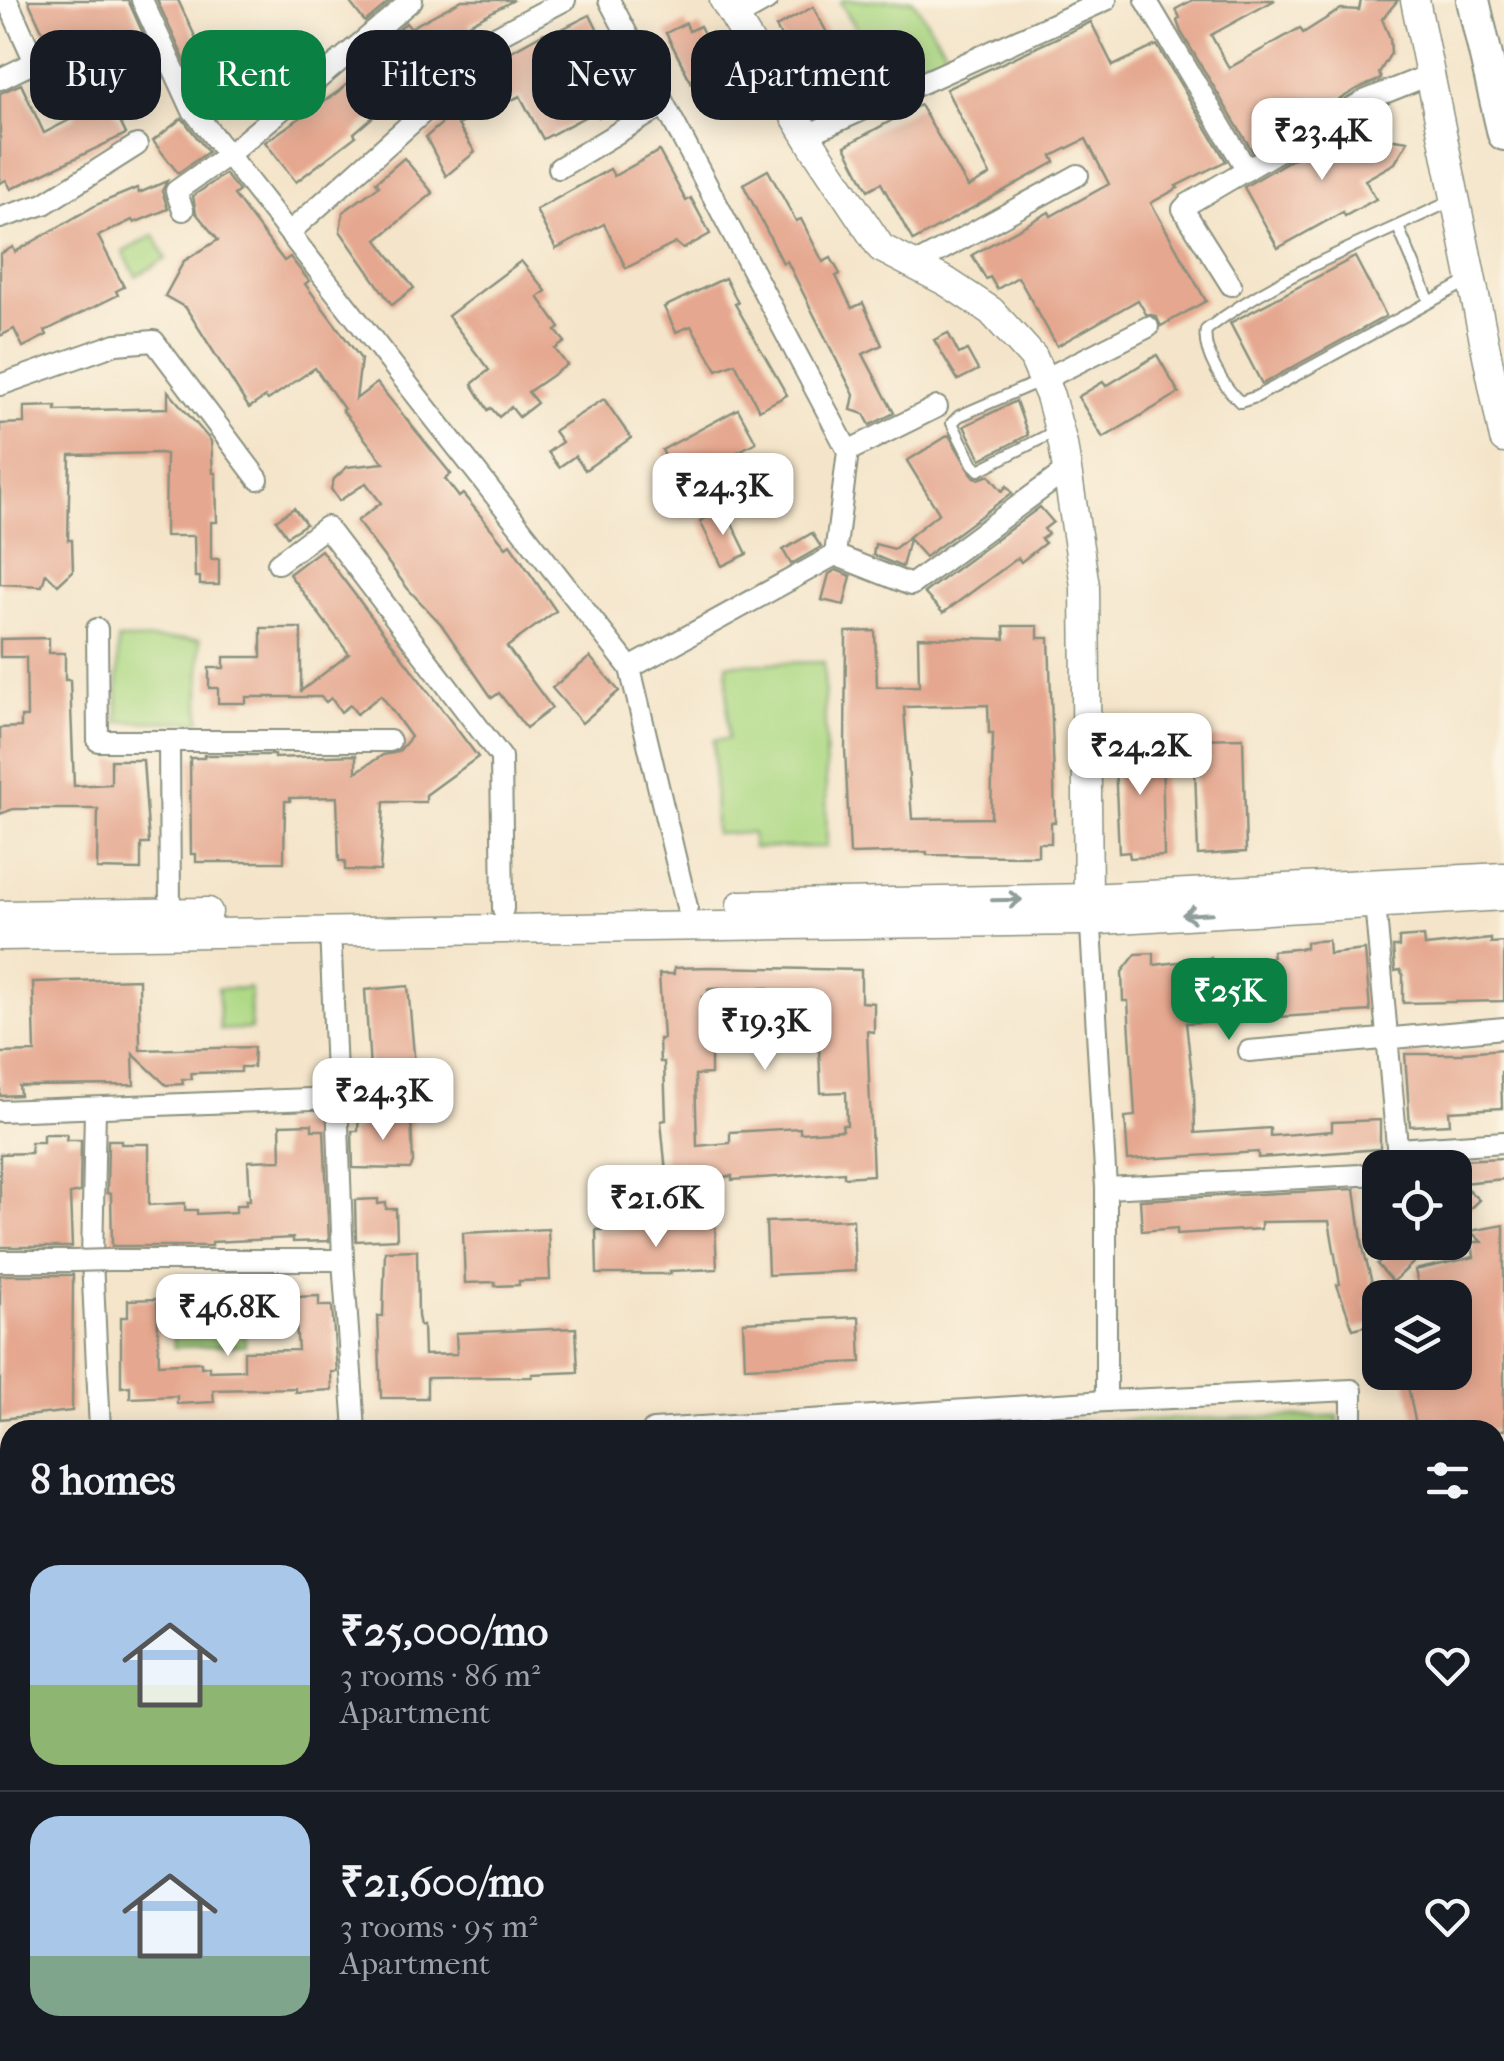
<!DOCTYPE html>
<meta charset="utf-8">
<style>
body{margin:0;font-family:"IM FELL French Canon",serif;background:#242831;color:#f1f3f6;height:100vh;display:flex;flex-direction:column;font-size:38px;white-space:nowrap}
*{box-sizing:border-box;margin:0}
p{font-size:32px;color:#9ea1a6}
.icon{flex:none;width:55px;height:55px;fill:none;stroke:currentColor;stroke-width:2;stroke-linecap:round;stroke-linejoin:round}
.map{position:relative;flex:1;overflow:hidden}
.sheet{position:absolute;left:0px;top:1420px;width:1505px;height:642px;display:flex;flex-direction:column;background:#171b24;border-radius:30px 30px 0 0;box-shadow:0 5px 25px #0003}
.sheet>*{flex:none}
.banner{position:absolute;left:30px;top:30px;width:1000px;height:90px;display:flex;gap:20px}
.tools{position:absolute;left:1362px;top:1150px;display:grid;gap:20px}
.tools a{display:grid;place-items:center;width:110px;height:110px;border-radius:20px;background:#171b24;box-shadow:0 5px 25px #0003;font-size:50px}
.price{position:absolute;translate:-50% -85px;padding:0 22px;border-radius:20px;background:#fff;color:#222;font-size:32px;line-height:65px;filter:drop-shadow(0 2px 5px #0008)}
.price::after{content:'';position:absolute;left:50%;top:60px;width:30px;height:22px;margin-left:-15px;background:inherit;clip-path:polygon(0 0,100% 0,50% 100%)}
.price.current{background:#0b8043;color:#fff}
ul{padding:0;list-style:none}
li{display:flex;align-items:center;gap:30px;height:250px;padding:0 30px}
li+li{border-top:2px solid #363941}
li span{display:grid;place-items:center;flex:none;width:280px;height:200px;border-radius:30px;color:#555}
li>.icon{margin-inline-start:auto}
span .icon{width:120px;height:120px;fill:#fffc;stroke-width:1}
li b{font-size:42px}
h2{display:flex;justify-content:space-between;align-items:center;height:120px;padding:0 30px;font-size:42px}
.chip{padding:0 35px;border-radius:30px;background:#171b24;box-shadow:0 5px 25px #0003;font-size:35px;line-height:90px}
.chip.current{background:#0b8043;color:#fff}
.map>svg:first-child{display:block}
.green{fill:#aed985;stroke:#668b5c;stroke-width:2.5}
.building{fill:#e5a78f;fill-rule:evenodd}
.lines{fill:none;stroke-linecap:round;stroke-linejoin:round}
.lane-casing{stroke:#8a917f;stroke-width:14}
.street-casing{stroke:#8a917f;stroke-width:24}
.secondary-casing{stroke:#8a917f;stroke-width:31}
.primary-casing{stroke:#8a917f;stroke-width:36}
.lane{stroke:#fff;stroke-width:10}
.street{stroke:#fff;stroke-width:20}
.secondary{stroke:#fff;stroke-width:28}
.primary{stroke:#fff;stroke-width:32}
.street-bridge-casing{stroke:#8a917f;stroke-width:24;stroke-linecap:butt}
.street-bridge{stroke:#fff;stroke-width:20}
.oneway{stroke:#8f9e9a}
</style>
<div class="map">
<svg width="1504" height="2061" viewBox="0 0 1504 2061">
<rect width="100%" height="100%" fill="#fcf5e5"/>
<filter id="ink" filterUnits="userSpaceOnUse"><feTurbulence type="fractalNoise" baseFrequency=".01" numOctaves="2"/><feDisplacementMap in="SourceGraphic" scale="20" xChannelSelector="R" yChannelSelector="G"/><feConvolveMatrix kernelMatrix="1 2 1 2 8 2 1 2 1" color-interpolation-filters="sRGB"/></filter>
<filter id="wash" filterUnits="userSpaceOnUse"><feTurbulence type="fractalNoise" baseFrequency=".0048" numOctaves="4" result="noise"/><feDisplacementMap in="SourceGraphic" scale="40" xChannelSelector="R" yChannelSelector="G"/><feGaussianBlur stdDeviation="2.25" result="paint"/><feColorMatrix in="noise" values="0 0 0 0 0 0 0 0 0 0 0 0 0 0 0 0 0 1.4 0 .05"/><feComposite in="paint" operator="in"/></filter>
<g filter="url(#wash)">
<rect width="100%" height="100%" fill="#f4e5ca"/>
<g class="green">
<path d="M843,0H913L950,57L896,91L840,2Z"/>
<path d="M154,235L166,259L136,276L123,252Z"/>
<path d="M200,639V721L118,722V640Z"/>
<path d="M824,662L827,847L753,848L752,833L715,834L714,740L728,739L727,664Z"/>
<path d="M250,988L251,1029L220,1030L218,989Z"/>
<path d="M253,1282L254,1301L244,1318L245,1345L174,1347L173,1283Z"/>
<path d="M1338,1416V1430H702Z"/>
</g>
<g id="blocks">
<g class="building">
<path d="M28,0H128L163,78L111,104L126,134L11,189L6,180L0,183V93L21,84L44,133L77,116L51,61L55,59Z"/>
<path d="M157,0H178L207,62L189,70Z"/>
<path d="M348,0H389L390,1L365,22Z"/>
<path d="M462,0H514L469,24L472,30L427,54L436,72L408,87L354,133L356,136L296,182L265,142L339,91L386,50L381,44L406,23L410,28Z"/>
<path d="M1193,0H1275L1211,35L1229,68L1300,28L1303,33L1341,9L1359,10L1361,0H1398L1382,19L1390,38L1391,53L1379,73L1381,79L1357,89L1252,151L1181,32L1177,21L1180,18L1176,9Z"/>
<path d="M813,7L857,88L821,108L776,27Z"/>
<path d="M590,15L606,47L599,51L620,86L609,95L616,109L599,117L596,111L543,139L520,96L458,125L475,152L446,176L426,137L470,99L462,84L511,58L508,53L544,33L546,37Z"/>
<path d="M1091,22L1113,66L1157,45L1226,161L1176,186L1178,188L1151,203L1206,301L1161,326L1156,316L1146,314L1138,300L1057,346L1018,277L997,289L990,277L986,279L972,255L1049,212L1051,216L1109,184L1086,139L1052,156L1055,162L913,241L881,183L868,190L845,146L920,105L968,187L990,175L946,89Z"/>
<path d="M686,23L689,31L700,26L738,102L709,117L666,33Z"/>
<path d="M241,52L250,76L217,90L208,66Z"/>
<path d="M182,118L208,152L178,173L153,141Z"/>
<path d="M1381,125L1388,138L1408,141L1395,163L1365,180L1376,199L1345,216L1343,212L1278,248L1244,187L1340,131L1347,144Z"/>
<path d="M659,151L686,201L691,198L710,234L683,249L676,243L626,268L604,224L556,249L536,210L610,169L614,176Z"/>
<path d="M404,158L433,193L377,240L414,288L392,305L340,231L343,212L379,186L376,182Z"/>
<path d="M768,170L796,221L801,219L823,262L831,258L840,274L836,276L852,308L863,303L882,345L863,354L894,413L870,425L864,414L851,410L854,395L787,261L783,263L743,184Z"/>
<path d="M225,174L239,191L234,195L284,261L290,257L309,281L305,284L361,359L356,399L377,383L451,474L445,479L459,497L463,494L506,547L510,544L556,611L507,647L552,708L526,728L499,693L492,698L441,624L408,589L357,521L381,503L366,483L339,501L331,489L334,479L347,467L384,463L342,410L344,409L315,368L268,400L265,397L249,408L186,308L165,296L184,261L218,240L196,213L193,196Z"/>
<path d="M167,181L162,191L168,209L134,223L132,220L98,236L124,287L116,291L118,295L45,331L47,335L23,347L14,329L0,336V254L13,247L15,252L98,204L137,188L139,193Z"/>
<path d="M1355,257L1386,316L1262,384L1230,323Z"/>
<path d="M521,261L546,291L538,297L560,328L556,331L565,342L555,349L567,365L528,392L537,403L519,417L511,407L499,417L491,408L488,410L472,384L489,370L448,316Z"/>
<path d="M725,278L738,303L735,304L787,395L759,410L735,363L717,370L691,326L676,332L664,307Z"/>
<path d="M948,333L959,354L967,350L978,370L958,380L934,340Z"/>
<path d="M1157,355L1179,393L1103,438L1078,397L1103,382L1106,386Z"/>
<path d="M168,391L211,441L213,473H216L217,522H211V559H219V585H200V577H195L194,536H165L166,454L160,453L70,455L68,540H72L73,571L58,585L46,573L42,586L0,584V424L24,423V407L56,406V411L168,408Z"/>
<path d="M604,399L631,438L585,470L575,456L559,467L548,452L562,442L554,431Z"/>
<path d="M1016,401L1028,435L981,459L964,426Z"/>
<path d="M738,409L756,442L679,483L662,450Z"/>
<path d="M949,435L973,476L979,479L989,475L1002,491L1007,486L1012,493L925,557L909,539L902,567L873,555L875,544L894,549L939,513L907,461Z"/>
<path d="M1040,507L1053,522L1044,529L1048,534L1041,539L1045,543L1021,562L1018,558L943,613L924,593Z"/>
<path d="M294,508L306,524L287,536L276,520Z"/>
<path d="M725,509L747,554L722,566L700,521Z"/>
<path d="M812,533L821,547L791,564L783,550Z"/>
<path d="M321,550L478,757L426,795V802H384L380,871L345,870V861H339L337,797L290,798V801H285L284,862H196V854H191L190,758H204V755H274V758L356,755V772L383,755L398,752L411,737L381,695L357,714L350,705L341,712L331,698L326,702L321,697H246V703H218V688H209V668H224V657H261V628H301V691L349,654L289,574Z"/>
<path d="M836,570L851,576L844,605L822,600L829,574Z"/>
<path d="M1004,626H1038V638H1049L1054,781L1055,822H1051V843H1038V856L927,855V852L850,854L845,749L846,632L875,631L877,687L919,686L918,637L1005,639ZM988,705L989,733H993L991,818L912,819L904,707Z"/>
<path d="M49,638V653H65V680H70L74,786L111,784V760H143L149,844H141V870L97,869L98,809H13L0,814V728L21,727V717H27L26,657H0V639Z"/>
<path d="M590,657L619,691L582,723L552,688Z"/>
<path d="M1243,738L1246,852L1198,855L1194,739Z"/>
<path d="M1162,741L1164,856L1130,858L1129,852L1119,853L1114,742Z"/>
<path d="M1424,936L1425,946L1491,939V943L1504,942V1001L1403,1003V975L1400,970L1395,971L1393,947H1399V938Z"/>
<path d="M1328,940L1329,954L1365,950L1370,1011L1186,1023L1194,1092L1195,1133L1270,1128V1136L1332,1131V1122L1380,1120V1149L1258,1158V1152L1128,1160L1125,1117L1135,1116L1128,1001H1123L1122,972L1136,954L1154,953V965L1211,958V965L1273,957L1272,951L1306,948V942Z"/>
<path d="M708,967L861,970V1002L874,1003V1032L867,1031L873,1175L844,1177V1172L732,1180V1176L667,1183L661,1121L666,1120L664,1062H660L659,1039H663L659,974H674V968ZM768,988V1024L818,1025L821,1093L846,1092L847,1125H842L843,1130L800,1133V1128L730,1132V1143L697,1146L695,1075L711,1074V1045L706,1046L702,997H708V989Z"/>
<path d="M139,979L140,1050L254,1047L253,1067H241V1072L191,1073L192,1079H182L183,1084L166,1085L133,1054L134,1085L19,1086L20,1095L0,1096V1053L35,1052L33,982Z"/>
<path d="M408,986L416,1078H408L410,1110L371,1085L365,990Z"/>
<path d="M1504,1049V1072H1501L1502,1108L1449,1111L1450,1124L1410,1126L1405,1054H1463V1052Z"/>
<path d="M359,1116L411,1118L413,1163L410,1169L353,1168L352,1131H358Z"/>
<path d="M312,1124V1130H324L329,1241L293,1242V1238L212,1242V1246H112L111,1194L107,1193L108,1140H121V1144H149V1205L185,1203V1210H197V1214L236,1212V1205H246V1200H250L248,1161L281,1160L280,1125Z"/>
<path d="M43,1134H67L66,1140H81L80,1192L70,1194L72,1247H0V1154L31,1153V1142H43Z"/>
<path d="M1504,1158V1179L1461,1183L1479,1200L1455,1223V1160Z"/>
<path d="M1355,1189L1363,1248L1376,1298L1366,1300L1373,1324L1353,1329L1337,1285L1340,1284L1329,1221L1261,1222V1229L1177,1234V1228L1142,1231L1140,1200Z"/>
<path d="M378,1199V1204L386,1203V1209H396L397,1239L356,1241L355,1200Z"/>
<path d="M853,1219L855,1271L768,1275L766,1222Z"/>
<path d="M715,1224L717,1269L670,1271L671,1274H597L596,1230Z"/>
<path d="M1504,1225V1430H1417L1405,1372H1455V1298H1421L1415,1270L1474,1257L1472,1242H1482L1470,1231Z"/>
<path d="M548,1229L550,1280L519,1281V1285L495,1286V1282L465,1283L463,1233Z"/>
<path d="M1402,1242H1435L1393,1282L1377,1264Z"/>
<path d="M417,1250L418,1316L420,1326L423,1325L424,1355L457,1354L456,1333L576,1328L578,1372L532,1374V1377L427,1378V1398H381L378,1316H383L385,1251Z"/>
<path d="M0,1275H73L72,1411L0,1419Z"/>
<path d="M319,1296V1306H332L337,1372H331L332,1390L295,1392V1388L213,1390L214,1402L177,1404V1396L130,1398V1386L121,1387V1317H128V1300L157,1299L159,1364L201,1362V1367L209,1366V1371L244,1370V1351L298,1350L294,1297Z"/>
<path d="M859,1317L861,1362L745,1367L743,1322Z"/>
</g>
</g>
</g>
<g filter="url(#ink)">
<use href="#blocks" fill-opacity="0" stroke="#8a917f" stroke-width="2.5"/>
<g class="lines">
<defs>
<g id="lane">
<path d="M1453,200C1372,240 1276,275 1206,330C1202,352 1224,387 1240,402L1256,397L1470,280"/>
<path d="M1398,227L1429,300"/>
<path d="M1040,381L959,416L952,423L973,464L979,470L1058,430"/>
</g>
<g id="street">
<path d="M142,0L192,109L630,668"/>
<path d="M609,0L848,451L835,555"/>
<path d="M1146,0L1247,170"/>
<path d="M735,18L767,0"/>
<path d="M457,57L565,0"/>
<path d="M0,79L35,62L7,0"/>
<path d="M807,135L1106,0"/>
<path d="M559,168L664,105"/>
<path d="M183,210L176,191L229,154L412,0"/>
<path d="M0,218L44,204L137,145"/>
<path d="M290,232L437,100"/>
<path d="M914,265L1078,175"/>
<path d="M1231,285L1183,209L1188,204L1364,101L1429,75"/>
<path d="M1043,380L1148,327"/>
<path d="M0,385L116,344L154,341L258,479"/>
<path d="M848,451L937,407"/>
<path d="M278,563L326,527L501,757L503,909"/>
<path d="M97,629L98,741H169L170,913"/>
<path d="M169,741H390"/>
<path d="M1375,903L1399,1168"/>
<path d="M687,907L630,668L835,555L911,585L1067,470"/>
<path d="M1090,910L1106,1188V1401L1352,1390V1430"/>
<path d="M1249,1051L1504,1028"/>
<path d="M337,1098L343,1260"/>
<path d="M95,1108L92,1260L100,1430"/>
<path d="M0,1111L337,1098L330,929"/>
<path d="M1397,1149L1504,1142"/>
<path d="M1106,1188L1380,1174"/>
<path d="M109,1260H343L355,1430"/>
<path d="M0,1261H74"/>
<path d="M653,1430L1106,1401"/>
<path d="M0,1460L10,1459"/>
<path d="M0,1625H10"/>
<path d="M0,1813H10"/>
<path d="M1352,2061L1353,2052"/>
</g>
<g id="secondary">
<path d="M724,0L815,149L881,248L947,282L991,311L1033,357L1050,396L1063,444L1085,586L1088,898"/>
<path d="M1415,0L1504,439"/>
<path d="M741,905L1088,898L1504,877"/>
<path d="M0,915L208,912"/>
<path d="M0,936L1084,921L1504,896"/>
<path d="M0,2032L10,2033"/>
<path d="M1495,2042H1504"/>
<path d="M0,2056L375,2061"/>
</g>
<path id="primary" d="M1473,0L1504,134"/>
</defs>
<use href="#lane" class="lane-casing"/>
<use href="#street" class="street-casing"/>
<use href="#secondary" class="secondary-casing"/>
<use href="#primary" class="primary-casing"/>
<use href="#lane" class="lane"/>
<use href="#street" class="street"/>
<use href="#secondary" class="secondary"/>
<use href="#primary" class="primary"/>
<defs>
<path id="street-bridge" d="M74,1261L109,1260"/>
</defs>
<use href="#street-bridge" class="street-bridge-casing"/>
<use href="#street-bridge" class="street-bridge"/>
</g>
<defs><path id="oneway-shaft" d="M-6 0H5M1.5-3L5.5 0L1.5 3" fill="none" stroke-width="1.6" stroke-linecap="round" stroke-linejoin="round" transform="scale(2.5)"/></defs>
<g class="oneway">
<use href="#oneway-shaft" transform="translate(1007 900) rotate(-1)"/>
<use href="#oneway-shaft" transform="translate(1197 914) rotate(177)"/>
</g>
</g>
</svg>
<div class="tools">
<a><svg class="icon" aria-label="locate" viewBox="0 0 24 24"><circle cx="12" cy="12" r="6"/><path d="M12 2v4M12 18v4M2 12h4M18 12h4"/></svg></a>
<a><svg class="icon" aria-label="layers" viewBox="0 0 24 24"><path d="M12 4l9 5-9 5-9-5zM3 14l9 5 9-5"/></svg></a>
</div>
<b class="price" style="left:1322px;top:183px">₹23.4K</b>
<b class="price" style="left:723px;top:538px">₹24.3K</b>
<b class="price" style="left:1140px;top:798px">₹24.2K</b>
<b class="price current" style="left:1229px;top:1043px">₹25K</b>
<b class="price" style="left:765px;top:1073px">₹19.3K</b>
<b class="price" style="left:383px;top:1143px">₹24.3K</b>
<b class="price" style="left:656px;top:1250px">₹21.6K</b>
<b class="price" style="left:228px;top:1359px">₹46.8K</b>
<div class="banner">
<a class="chip">Buy</a>
<a class="chip current">Rent</a>
<a class="chip">Filters</a>
<a class="chip">New</a>
<a class="chip">Apartment</a>
</div>
<section class="sheet">
<h2>8 homes<svg class="icon" aria-label="filters" viewBox="0 0 24 24"><path d="M4 7h16M4 17h16"/><circle cx="9" cy="7" r="2"/><circle cx="15" cy="17" r="2"/></svg></h2>
<ul>
<li><span style="background:linear-gradient(#a9c7e8 60%,#8fb573 0)"><svg class="icon" aria-label="home" viewBox="0 0 24 24"><path d="M3 11l9-7 9 7M6 9v11h12V9"/></svg></span><div><b>₹25,000/mo</b><p>3 rooms · 86 m²</p><p>Apartment</p></div><svg class="icon" aria-label="heart" viewBox="0 0 24 24"><path d="M12 20l-8-8c-3-5 5-10 8-4 3-6 11-1 8 4z"/></svg></li>
<li><span style="background:linear-gradient(#a9c7e8 70%,#7fa58c 0)"><svg class="icon" aria-label="home" viewBox="0 0 24 24"><path d="M3 11l9-7 9 7M6 9v11h12V9"/></svg></span><div><b>₹21,600/mo</b><p>3 rooms · 95 m²</p><p>Apartment</p></div><svg class="icon" aria-label="heart" viewBox="0 0 24 24"><path d="M12 20l-8-8c-3-5 5-10 8-4 3-6 11-1 8 4z"/></svg></li>
</ul>
</section>
</div>
